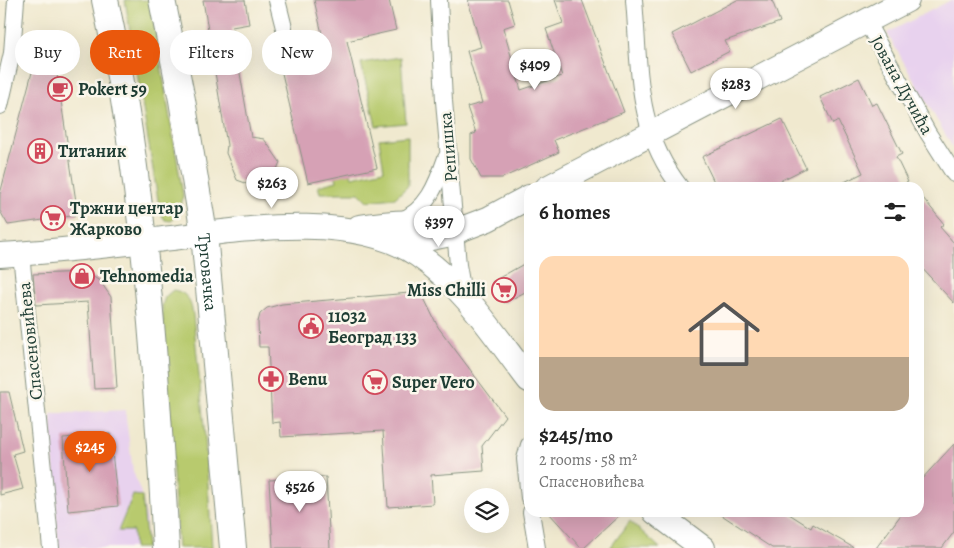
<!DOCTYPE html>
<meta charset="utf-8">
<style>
body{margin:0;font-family:Alegreya,serif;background:#f2f2f2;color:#222;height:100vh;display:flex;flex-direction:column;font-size:19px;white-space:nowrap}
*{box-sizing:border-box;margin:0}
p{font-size:16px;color:#767676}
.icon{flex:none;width:28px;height:28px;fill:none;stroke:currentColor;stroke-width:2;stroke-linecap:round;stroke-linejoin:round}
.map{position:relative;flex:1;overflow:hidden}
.panel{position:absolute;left:524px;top:182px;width:400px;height:335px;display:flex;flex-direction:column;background:#fff;border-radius:15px;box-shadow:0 5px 20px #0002}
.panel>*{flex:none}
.top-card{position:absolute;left:15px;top:30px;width:434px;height:45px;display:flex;gap:10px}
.controls{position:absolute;left:464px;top:488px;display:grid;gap:10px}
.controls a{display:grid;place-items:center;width:45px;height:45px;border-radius:50%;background:#fff;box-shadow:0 5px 20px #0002;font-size:25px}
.price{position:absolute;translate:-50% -42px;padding:0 11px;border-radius:18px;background:#fff;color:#222;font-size:16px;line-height:32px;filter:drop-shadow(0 1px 2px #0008)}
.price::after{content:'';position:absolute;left:50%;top:30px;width:15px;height:11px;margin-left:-8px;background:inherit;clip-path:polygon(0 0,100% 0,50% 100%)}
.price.current{background:#ea580c;color:#fff}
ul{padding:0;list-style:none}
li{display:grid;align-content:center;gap:10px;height:265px;padding:0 15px}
li span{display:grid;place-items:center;height:155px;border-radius:15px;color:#555}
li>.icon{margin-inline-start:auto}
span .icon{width:90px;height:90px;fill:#fffc;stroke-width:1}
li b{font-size:21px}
h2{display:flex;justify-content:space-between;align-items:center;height:60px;padding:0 15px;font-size:21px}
.pill{padding:0 18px;border-radius:22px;background:#fff;box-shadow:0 5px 20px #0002;font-size:18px;line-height:45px}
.pill.current{background:#ea580c;color:#fff}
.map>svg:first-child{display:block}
.built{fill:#e8d2ee}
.green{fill:#b8ca6e;stroke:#6c8451}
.building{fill:#d6a1b5}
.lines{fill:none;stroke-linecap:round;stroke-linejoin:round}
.street-casing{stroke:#889382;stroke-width:18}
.secondary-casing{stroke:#889382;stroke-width:26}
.primary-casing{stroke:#889382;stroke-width:28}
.street{stroke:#fff;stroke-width:16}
.secondary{stroke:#fff;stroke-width:24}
.primary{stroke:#fff;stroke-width:26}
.labels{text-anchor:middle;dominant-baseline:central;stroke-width:5;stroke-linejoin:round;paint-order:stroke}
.street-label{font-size:18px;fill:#1f3d34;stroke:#fbf7ec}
.poi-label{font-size:18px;font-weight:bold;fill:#1f3d34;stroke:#fbf7ec;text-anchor:start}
</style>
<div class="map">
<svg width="954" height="548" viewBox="0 0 954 548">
<rect width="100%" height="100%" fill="#fbf7ec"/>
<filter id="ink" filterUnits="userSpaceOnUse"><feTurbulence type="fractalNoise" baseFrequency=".02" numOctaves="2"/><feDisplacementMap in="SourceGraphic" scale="10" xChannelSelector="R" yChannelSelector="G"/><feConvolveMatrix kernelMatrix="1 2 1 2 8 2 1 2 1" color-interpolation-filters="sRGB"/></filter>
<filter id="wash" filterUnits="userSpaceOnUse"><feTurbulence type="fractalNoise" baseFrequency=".0096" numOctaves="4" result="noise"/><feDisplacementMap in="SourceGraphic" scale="20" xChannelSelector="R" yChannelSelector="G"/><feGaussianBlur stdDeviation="1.12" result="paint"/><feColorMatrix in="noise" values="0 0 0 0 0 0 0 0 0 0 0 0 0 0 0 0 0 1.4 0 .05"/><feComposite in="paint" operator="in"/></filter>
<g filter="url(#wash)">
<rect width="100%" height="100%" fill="#f0e9cf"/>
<g class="built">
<path d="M951,0H954L953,148L887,33Z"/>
<path d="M125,410L133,471L142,496L146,518L147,548H58L51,414Z"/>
</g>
<g class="green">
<path d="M125,0H150L183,195L180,214L171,221L165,220L160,212Z"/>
<path d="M401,57L406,123L376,126L361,63Z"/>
<path d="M408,136V186L395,198L367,201L359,193H320L318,186L337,181L334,170L349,167L352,177L384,170L379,139Z"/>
<path d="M173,290C187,292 191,301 193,315L205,437L212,548H178L162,306L165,297Z"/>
<path d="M133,495L142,496L147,548H134L133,531H118Z"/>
<path d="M630,521L660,548H610Z"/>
</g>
<g id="blocks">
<g class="building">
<path d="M203,0H245L249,24L232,27L251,137L264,139L280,162L275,174L251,185L237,180L226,153L227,145Z"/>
<path d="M314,0H389L396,30L347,41L377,168L308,183L276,48L323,38Z"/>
<path d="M468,0H508L515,24L503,28L521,90L562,76L546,29L563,23L555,0H582L624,112L554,140L559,152L502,178H481L471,159V135L476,133L467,107L482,103L467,51L481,47Z"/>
<path d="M737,0H772L780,22L725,41L730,51L691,71L672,34Z"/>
<path d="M54,54L78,215L8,225L0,211V194L36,57Z"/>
<path d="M859,78L872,105L877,103L902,154L896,157L908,182L897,188H832L863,173L838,121L833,124L820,97Z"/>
<path d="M782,119L806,168L766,188H717L702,157Z"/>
<path d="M919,193L944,224L940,227L954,243V303L919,265Z"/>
<path d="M529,261V290L504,303L492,282Z"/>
<path d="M85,272L100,281L111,297L117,388L94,389L88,302L36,305L33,274Z"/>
<path d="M421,292L438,327L505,416L482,446L484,471L431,475L433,504L388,507L383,431L281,437L280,422L272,423L268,347H259L258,322L260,314L267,308L282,304Z"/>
<path d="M0,392H9L23,451L13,454L23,489L0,495Z"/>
<path d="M110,434L118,506L68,511L63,438Z"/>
<path d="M954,444V532L942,548H876L903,512H919V482Z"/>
<path d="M326,477L330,548H273L269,480Z"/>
<path d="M548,512H623L584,548H581Z"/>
<path d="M717,512H786L811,528L813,524L854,548H772Z"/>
</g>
</g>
</g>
<g filter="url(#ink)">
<use href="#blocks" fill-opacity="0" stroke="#889382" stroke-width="1"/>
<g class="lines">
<defs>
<g id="street">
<path d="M277,0L284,28"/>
<path d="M439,0L444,101L458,265L463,293"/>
<path d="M634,0C640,69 635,130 681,188"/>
<path d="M866,21L928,133L954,174"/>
<path d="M0,106L12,53L16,0"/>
<path d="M399,221C427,211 437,184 446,158"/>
<path d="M21,254L51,548"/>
<path d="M529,445L525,459L529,498"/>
<path d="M531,512L537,548"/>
</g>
<g id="secondary">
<path d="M547,188L907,0"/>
<path d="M359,227C391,222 422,219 454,229"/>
<path d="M392,240L431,238L446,235L488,219L529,197"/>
<path d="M0,255C52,252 103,246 155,240C233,231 350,209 418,255C465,287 495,336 529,380"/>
<path d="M655,512L703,548"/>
</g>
<g id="primary">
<path d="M105,0C144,179 156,365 166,548"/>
<path id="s1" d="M162,0L182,100L204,234L233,548"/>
</g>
</defs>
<use href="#street" class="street-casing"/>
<use href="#secondary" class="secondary-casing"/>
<use href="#primary" class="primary-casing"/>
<use href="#street" class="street"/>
<use href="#secondary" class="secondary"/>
<use href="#primary" class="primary"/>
</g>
</g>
<defs>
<symbol id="cafe-ring" viewBox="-11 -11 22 22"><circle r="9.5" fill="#fbf7ec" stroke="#d1495b" stroke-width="1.5"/><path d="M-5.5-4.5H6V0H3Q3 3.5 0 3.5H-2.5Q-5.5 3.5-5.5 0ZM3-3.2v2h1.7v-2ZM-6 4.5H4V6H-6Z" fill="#d1495b"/></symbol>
<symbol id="building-ring" viewBox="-11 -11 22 22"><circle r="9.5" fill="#fbf7ec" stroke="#d1495b" stroke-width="1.5"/><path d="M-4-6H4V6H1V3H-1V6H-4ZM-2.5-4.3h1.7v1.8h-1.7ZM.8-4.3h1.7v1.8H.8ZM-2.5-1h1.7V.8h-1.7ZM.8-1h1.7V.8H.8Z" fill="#d1495b"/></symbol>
<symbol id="supermarket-ring" viewBox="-11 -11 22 22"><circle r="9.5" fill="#fbf7ec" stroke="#d1495b" stroke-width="1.5"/><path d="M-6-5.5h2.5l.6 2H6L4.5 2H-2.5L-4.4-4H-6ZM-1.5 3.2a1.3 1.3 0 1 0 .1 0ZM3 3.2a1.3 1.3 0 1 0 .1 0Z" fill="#d1495b"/></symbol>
<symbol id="shop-ring" viewBox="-11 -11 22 22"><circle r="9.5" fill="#fbf7ec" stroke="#d1495b" stroke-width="1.5"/><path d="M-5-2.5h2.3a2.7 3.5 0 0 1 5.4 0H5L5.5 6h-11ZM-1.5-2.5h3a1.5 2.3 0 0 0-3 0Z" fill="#d1495b"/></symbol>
<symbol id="civic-ring" viewBox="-11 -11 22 22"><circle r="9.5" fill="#fbf7ec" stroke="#d1495b" stroke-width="1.5"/><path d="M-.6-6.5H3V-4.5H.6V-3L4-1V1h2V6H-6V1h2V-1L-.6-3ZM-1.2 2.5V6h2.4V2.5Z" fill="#d1495b"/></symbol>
<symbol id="pharmacy-ring" viewBox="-11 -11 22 22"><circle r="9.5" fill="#fbf7ec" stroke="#d1495b" stroke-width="1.5"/><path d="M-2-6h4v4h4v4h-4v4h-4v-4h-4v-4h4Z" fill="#d1495b"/></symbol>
</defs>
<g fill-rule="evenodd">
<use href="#cafe-ring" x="46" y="75" width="28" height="28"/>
<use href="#building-ring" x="26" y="137" width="28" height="28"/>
<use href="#supermarket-ring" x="39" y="204" width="28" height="28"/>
<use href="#shop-ring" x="68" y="262" width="28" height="28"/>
<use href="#supermarket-ring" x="490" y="276" width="28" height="28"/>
<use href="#civic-ring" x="297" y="312" width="28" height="28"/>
<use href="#pharmacy-ring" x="257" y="365" width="28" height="28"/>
<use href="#supermarket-ring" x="361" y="368" width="28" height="28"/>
</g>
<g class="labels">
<g class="street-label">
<text transform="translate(902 85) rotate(61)">Јована Дучића</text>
<text transform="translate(448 147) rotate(-95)">Репишка</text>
<text stroke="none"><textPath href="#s1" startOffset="276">Трговачка</textPath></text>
<text transform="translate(30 341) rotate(-96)">Спасеновићева</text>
</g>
<g class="poi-label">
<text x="78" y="89">Pokert 59</text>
<text x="58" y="151">Титаник</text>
<text x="70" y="208">Тржни центар<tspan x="70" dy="21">Жарково</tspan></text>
<text x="100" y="276">Tehnomedia</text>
<text x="486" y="290" text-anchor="end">Miss Chilli</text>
<text x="328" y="316">11032<tspan x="328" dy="21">Београд 133</tspan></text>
<text x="288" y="379">Benu</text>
<text x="392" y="382">Super Vero</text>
</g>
</g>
</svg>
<div class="controls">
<a><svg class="icon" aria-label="layers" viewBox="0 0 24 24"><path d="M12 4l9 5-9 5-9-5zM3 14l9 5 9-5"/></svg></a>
</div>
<b class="price" style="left:535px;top:91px">$409</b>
<b class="price" style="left:736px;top:110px">$283</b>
<b class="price" style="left:272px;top:209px">$263</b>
<b class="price" style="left:439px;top:248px">$397</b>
<b class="price current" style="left:90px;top:473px">$245</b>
<b class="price" style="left:300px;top:513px">$526</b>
<div class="top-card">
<a class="pill">Buy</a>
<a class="pill current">Rent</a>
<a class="pill">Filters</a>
<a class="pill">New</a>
</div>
<section class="panel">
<h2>6 homes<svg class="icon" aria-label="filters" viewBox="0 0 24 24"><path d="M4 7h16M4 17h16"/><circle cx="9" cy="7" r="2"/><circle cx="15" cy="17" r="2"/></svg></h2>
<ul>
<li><span style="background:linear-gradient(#ffd9b3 65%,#b9a48a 0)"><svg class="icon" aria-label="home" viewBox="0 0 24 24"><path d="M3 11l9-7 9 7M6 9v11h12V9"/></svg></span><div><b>$245/mo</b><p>2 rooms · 58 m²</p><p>Спасеновићева</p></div></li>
</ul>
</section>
</div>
